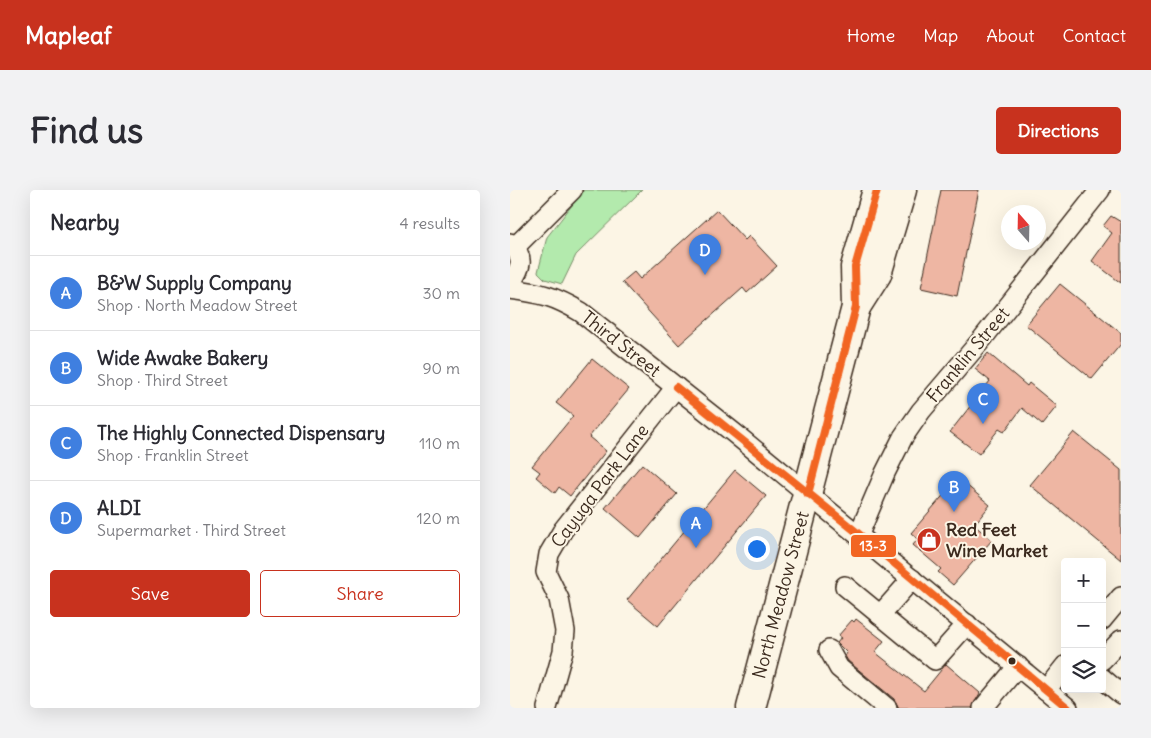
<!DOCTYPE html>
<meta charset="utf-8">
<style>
:root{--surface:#fff;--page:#f2f2f3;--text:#2b2b33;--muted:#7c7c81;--line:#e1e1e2;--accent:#c8321e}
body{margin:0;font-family:Delius,sans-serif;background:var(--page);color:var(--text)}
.controls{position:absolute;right:15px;bottom:15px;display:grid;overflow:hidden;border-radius:5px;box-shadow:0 5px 20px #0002}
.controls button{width:45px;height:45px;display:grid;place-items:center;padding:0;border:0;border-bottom:1px solid var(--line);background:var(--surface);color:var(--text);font:25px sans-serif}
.compass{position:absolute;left:491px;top:15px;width:45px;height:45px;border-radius:50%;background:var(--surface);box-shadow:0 5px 20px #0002;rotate:340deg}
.you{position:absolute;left:246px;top:358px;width:18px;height:18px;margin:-12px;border:4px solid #fff;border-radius:50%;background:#1a73e8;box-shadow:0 0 0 8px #1a73e833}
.badge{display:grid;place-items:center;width:32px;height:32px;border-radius:50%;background:var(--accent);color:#fff;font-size:16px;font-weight:700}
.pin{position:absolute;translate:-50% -41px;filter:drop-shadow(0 1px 2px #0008)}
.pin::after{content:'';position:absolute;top:26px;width:18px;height:15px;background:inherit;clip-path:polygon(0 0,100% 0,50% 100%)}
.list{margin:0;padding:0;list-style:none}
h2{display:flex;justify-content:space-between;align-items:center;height:65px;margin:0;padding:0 20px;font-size:21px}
h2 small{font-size:16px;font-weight:400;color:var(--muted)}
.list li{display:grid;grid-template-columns:32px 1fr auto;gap:15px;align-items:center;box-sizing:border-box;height:75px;padding:0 20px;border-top:1px solid var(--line)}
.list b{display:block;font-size:19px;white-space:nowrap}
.list p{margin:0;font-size:16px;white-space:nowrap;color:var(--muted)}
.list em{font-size:16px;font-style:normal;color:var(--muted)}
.actions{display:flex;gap:10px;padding:15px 20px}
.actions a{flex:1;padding:11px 0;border:1px solid var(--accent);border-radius:5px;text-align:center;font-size:18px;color:var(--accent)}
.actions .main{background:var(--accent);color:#fff}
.icon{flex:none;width:28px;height:28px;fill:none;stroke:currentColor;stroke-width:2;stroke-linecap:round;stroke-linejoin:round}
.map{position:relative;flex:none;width:611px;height:518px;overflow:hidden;border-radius:5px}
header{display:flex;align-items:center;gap:30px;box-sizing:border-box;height:70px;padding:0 25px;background:var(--accent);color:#fff}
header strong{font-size:24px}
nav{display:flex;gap:28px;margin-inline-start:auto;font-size:18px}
.intro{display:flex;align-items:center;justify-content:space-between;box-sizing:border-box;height:120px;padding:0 30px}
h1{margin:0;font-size:35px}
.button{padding:12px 22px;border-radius:5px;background:var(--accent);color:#fff;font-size:18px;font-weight:700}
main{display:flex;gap:30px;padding:0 30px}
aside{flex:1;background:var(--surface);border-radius:5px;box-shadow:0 5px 20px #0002}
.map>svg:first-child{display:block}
.green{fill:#b3eaad;stroke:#778a66}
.building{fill:#eeb6a3;stroke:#3b2a1e}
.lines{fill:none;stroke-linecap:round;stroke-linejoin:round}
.minor-casing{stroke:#3b2a1e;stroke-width:22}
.highway-casing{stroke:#3b2a1e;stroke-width:31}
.minor{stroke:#fcf5e5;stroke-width:19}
.highway{stroke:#fcf5e5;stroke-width:28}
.bus-1-casing{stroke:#fcf5e5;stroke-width:11}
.bus-1{stroke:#f26522;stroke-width:8}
.bus-dot{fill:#3b2a1e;stroke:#fcf5e5;stroke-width:2}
.labels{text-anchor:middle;stroke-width:4;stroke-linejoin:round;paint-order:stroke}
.street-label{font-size:18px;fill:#3b2a1e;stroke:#fcf5e5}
.poi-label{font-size:18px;font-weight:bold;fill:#3b2a1e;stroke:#fcf5e5;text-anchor:start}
.line-badge{stroke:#fcf5e5;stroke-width:2}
.badge-label{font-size:14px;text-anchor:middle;font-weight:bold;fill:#fff}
</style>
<header>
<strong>Mapleaf</strong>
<nav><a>Home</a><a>Map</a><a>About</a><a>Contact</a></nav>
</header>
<div class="intro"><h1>Find us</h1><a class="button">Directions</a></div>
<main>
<aside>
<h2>Nearby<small>4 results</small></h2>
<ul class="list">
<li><span class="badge" style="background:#3f7fe0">A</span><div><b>B&amp;W Supply Company</b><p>Shop · North Meadow Street</p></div><em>30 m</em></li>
<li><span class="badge" style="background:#3f7fe0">B</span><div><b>Wide Awake Bakery</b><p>Shop · Third Street</p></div><em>90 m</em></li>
<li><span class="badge" style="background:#3f7fe0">C</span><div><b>The Highly Connected Dispensary</b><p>Shop · Franklin Street</p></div><em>110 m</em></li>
<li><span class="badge" style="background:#3f7fe0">D</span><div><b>ALDI</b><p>Supermarket · Third Street</p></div><em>120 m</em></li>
</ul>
<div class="actions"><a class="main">Save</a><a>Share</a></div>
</aside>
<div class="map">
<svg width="611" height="518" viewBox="0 0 611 518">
<rect width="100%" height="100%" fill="#fcf5e5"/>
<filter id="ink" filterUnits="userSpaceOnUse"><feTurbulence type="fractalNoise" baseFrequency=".02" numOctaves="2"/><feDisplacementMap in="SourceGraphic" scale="10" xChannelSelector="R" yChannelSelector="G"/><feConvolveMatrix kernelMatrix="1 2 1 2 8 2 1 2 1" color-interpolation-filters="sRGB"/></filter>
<g filter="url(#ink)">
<path class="green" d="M 74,0 L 132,0 L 66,65 L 52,94 L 35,89 L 28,82 L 37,47 Z"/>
<g class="building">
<path d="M 431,0 L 469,0 L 447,106 L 411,98 Z"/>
<path d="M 207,20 L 235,50 L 239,46 L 267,76 L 237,103 L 233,98 L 169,155 L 112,92 L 124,82 L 130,89 Z"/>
<path d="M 601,26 L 611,32 L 611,93 L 582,71 L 602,43 L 593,36 Z"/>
<path d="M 550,94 L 611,143 L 611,154 L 582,189 L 516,135 Z"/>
<path d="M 478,163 L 517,196 L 519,193 L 547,216 L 532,235 L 512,218 L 494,242 L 489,239 L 469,264 L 440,242 L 480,191 L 465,179 Z"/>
<path d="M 82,169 L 119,199 L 79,247 L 96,261 L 60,306 L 49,297 L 45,303 L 26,287 L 30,282 L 22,276 L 63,226 L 46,213 Z"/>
<path d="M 564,242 L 611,280 L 611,370 L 520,295 Z"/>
<path d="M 132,274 L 167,304 L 130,348 L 95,318 Z"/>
<path d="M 225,280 L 256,306 L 148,436 L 117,410 Z"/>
<path d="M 455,294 L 480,315 L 464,335 L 482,350 L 443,395 L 428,382 L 431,379 L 403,355 L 408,349 L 401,343 L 437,301 L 444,307 Z"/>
<path d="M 346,429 L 374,451 L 365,462 L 414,501 L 436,474 L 470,503 L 462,518 L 389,518 L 384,509 L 338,471 L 335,466 L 337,463 L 327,453 L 331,448 L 328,446 L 342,430 L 344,432 Z"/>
</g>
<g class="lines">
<defs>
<g id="minor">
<path d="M 0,53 C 16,68 11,78 0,94"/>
<path d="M 5,57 L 62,0"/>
<path d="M 0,99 C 31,103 44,106 71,122 L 224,243 L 558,518"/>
<path d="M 349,344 L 375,283 L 393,247 L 411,221 L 473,148 L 590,0"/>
<path d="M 335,396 L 425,470 L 457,434"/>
<path d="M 370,425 L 402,389"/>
<path d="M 592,430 L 611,407"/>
<path d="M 319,460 L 329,478 L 377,518"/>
<path d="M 592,470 L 611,450"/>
<path d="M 592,488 L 611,504"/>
<path d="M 536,500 L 555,476"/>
<path d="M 37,518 L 53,461 L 55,441 L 49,409 L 36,382 L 39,364 L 53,340 L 166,197"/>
<path d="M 473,518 L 508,476"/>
</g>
<g id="highway">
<path d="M 346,117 L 367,84 L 392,0"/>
<path d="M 241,518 L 346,117 L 345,77 L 367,0"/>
</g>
</defs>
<use href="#minor" class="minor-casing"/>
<use href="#highway" class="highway-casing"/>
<use href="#minor" class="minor"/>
<use href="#highway" class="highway"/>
<defs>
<g id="bus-1">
<path d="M 166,197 L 349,344 L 558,518"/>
<path d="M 298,304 L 346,117 L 345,77 L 367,0"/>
</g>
</defs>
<use href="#bus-1" class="bus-1-casing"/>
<use href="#bus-1" class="bus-1"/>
</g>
</g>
<defs>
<symbol id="shop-disc" viewBox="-11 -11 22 22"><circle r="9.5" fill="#c8321e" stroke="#fcf5e5"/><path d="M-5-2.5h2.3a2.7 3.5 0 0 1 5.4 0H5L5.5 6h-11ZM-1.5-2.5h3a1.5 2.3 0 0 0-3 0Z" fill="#fff"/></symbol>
</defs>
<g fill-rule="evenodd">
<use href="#shop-disc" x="405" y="336" width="28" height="28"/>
</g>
<circle class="bus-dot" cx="502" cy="471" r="4.5"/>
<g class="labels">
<g class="street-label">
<text transform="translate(111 154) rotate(38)" y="6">Third Street</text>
<text transform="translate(458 165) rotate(-50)" y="6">Franklin Street</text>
<text transform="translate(90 296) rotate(-53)" y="6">Cayuga Park Lane</text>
<text transform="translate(271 405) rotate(-75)" y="6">North Meadow Street</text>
</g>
<g class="poi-label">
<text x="436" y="346">Red Feet<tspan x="436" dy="21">Wine Market</tspan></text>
</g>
</g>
<rect class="line-badge" x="340" y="344" width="47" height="24" rx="5" fill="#f26522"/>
<g class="badge-label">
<text x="363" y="361">13-3</text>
</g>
</svg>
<div class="controls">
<button>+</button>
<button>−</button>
<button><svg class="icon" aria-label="layers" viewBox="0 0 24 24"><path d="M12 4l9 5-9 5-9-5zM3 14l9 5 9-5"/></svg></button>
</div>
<svg class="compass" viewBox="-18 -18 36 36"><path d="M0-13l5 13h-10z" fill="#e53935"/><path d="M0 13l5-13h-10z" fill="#7c7c81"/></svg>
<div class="you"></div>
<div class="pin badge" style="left:186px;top:358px;background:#3f7fe0">A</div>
<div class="pin badge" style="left:444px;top:322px;background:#3f7fe0">B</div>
<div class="pin badge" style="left:473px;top:234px;background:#3f7fe0">C</div>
<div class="pin badge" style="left:195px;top:85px;background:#3f7fe0">D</div>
</div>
</main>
